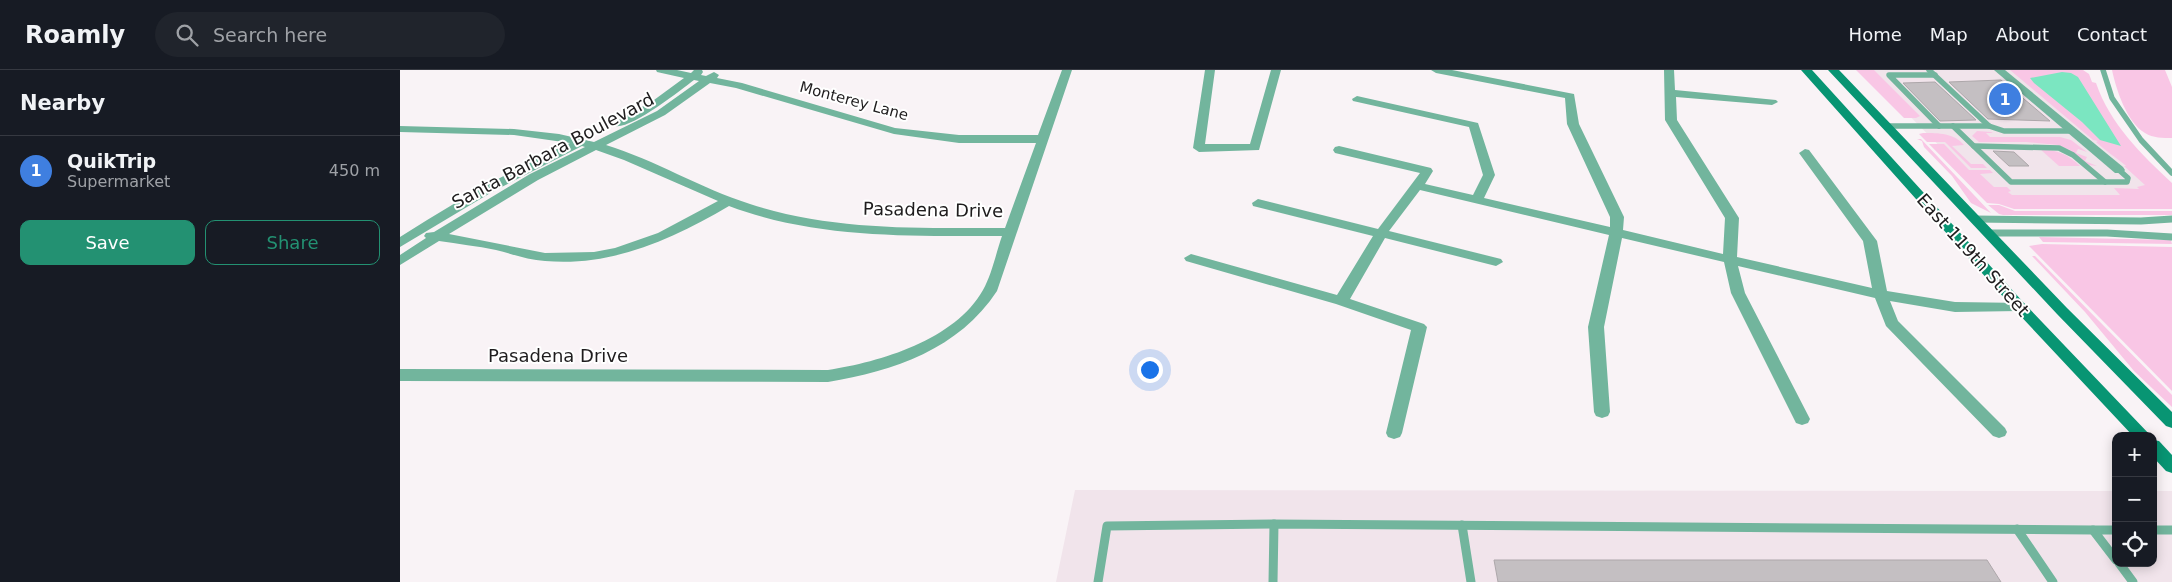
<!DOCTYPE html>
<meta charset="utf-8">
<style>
:root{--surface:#171b24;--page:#20242c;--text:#f1f3f6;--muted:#9ea1a6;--line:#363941;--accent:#239172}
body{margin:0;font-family:"DejaVu Sans",sans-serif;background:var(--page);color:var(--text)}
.controls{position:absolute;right:15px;bottom:15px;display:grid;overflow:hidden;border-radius:10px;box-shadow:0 2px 12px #0003}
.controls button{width:45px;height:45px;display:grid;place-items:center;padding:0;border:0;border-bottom:1px solid var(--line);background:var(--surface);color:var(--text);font:25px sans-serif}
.you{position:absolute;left:749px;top:299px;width:18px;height:18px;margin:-12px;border:4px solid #fff;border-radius:50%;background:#1a73e8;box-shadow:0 0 0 8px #1a73e833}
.badge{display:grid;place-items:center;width:32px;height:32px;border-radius:50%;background:var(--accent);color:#fff;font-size:16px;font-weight:700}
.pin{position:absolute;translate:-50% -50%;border:2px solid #fff;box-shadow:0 1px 5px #0006}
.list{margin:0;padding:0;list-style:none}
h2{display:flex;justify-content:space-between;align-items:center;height:65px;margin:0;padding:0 20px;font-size:21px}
h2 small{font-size:16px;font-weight:400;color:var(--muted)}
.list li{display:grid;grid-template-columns:32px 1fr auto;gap:15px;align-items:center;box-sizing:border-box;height:70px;padding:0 20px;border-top:1px solid var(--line)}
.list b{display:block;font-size:19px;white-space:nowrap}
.list p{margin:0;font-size:16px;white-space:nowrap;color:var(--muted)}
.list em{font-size:16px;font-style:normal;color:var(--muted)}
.actions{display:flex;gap:10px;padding:15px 20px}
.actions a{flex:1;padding:11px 0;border:1px solid var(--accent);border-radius:10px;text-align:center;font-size:18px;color:var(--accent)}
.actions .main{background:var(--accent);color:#fff}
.icon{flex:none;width:28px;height:28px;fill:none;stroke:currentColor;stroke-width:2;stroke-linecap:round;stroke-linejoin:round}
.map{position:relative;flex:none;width:1772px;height:512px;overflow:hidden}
header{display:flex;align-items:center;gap:30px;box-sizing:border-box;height:70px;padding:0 25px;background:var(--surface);border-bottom:1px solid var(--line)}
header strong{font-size:24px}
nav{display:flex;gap:28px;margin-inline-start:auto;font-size:18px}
.search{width:350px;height:45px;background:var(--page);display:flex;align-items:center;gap:12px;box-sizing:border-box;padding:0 18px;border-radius:28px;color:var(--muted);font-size:19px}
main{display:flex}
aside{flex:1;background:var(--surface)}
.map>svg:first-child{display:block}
.built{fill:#f1e4eb}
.green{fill:#f9c6e5}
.water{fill:#7be6c1}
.building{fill:#c4bfc2;stroke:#ada7aa}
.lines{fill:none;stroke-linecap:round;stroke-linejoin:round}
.lane-far2{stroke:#72b59d;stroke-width:5.5}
.lane-far1{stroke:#72b59d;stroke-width:7}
.lane{stroke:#72b59d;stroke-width:9}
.street{fill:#72b59d;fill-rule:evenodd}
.secondary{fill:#089573;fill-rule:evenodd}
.labels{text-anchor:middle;stroke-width:4;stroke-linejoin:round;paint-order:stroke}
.far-street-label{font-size:15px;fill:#1f1d1e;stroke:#fff}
.street-label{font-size:18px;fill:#1f1d1e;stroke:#fff}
</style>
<header>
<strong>Roamly</strong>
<div class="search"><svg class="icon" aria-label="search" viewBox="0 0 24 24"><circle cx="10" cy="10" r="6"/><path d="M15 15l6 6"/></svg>Search here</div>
<nav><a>Home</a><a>Map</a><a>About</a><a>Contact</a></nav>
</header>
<main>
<aside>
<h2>Nearby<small></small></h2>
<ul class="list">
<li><span class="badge" style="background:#3f7fe0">1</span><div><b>QuikTrip</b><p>Supermarket</p></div><em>450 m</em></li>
</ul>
<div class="actions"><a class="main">Save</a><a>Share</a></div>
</aside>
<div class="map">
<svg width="1772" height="512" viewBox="0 0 1772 512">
<rect width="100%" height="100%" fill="#f9f3f6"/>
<g class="built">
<path d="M 1464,0 L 1674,0 L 1750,110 L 1758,127 L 1589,126 Z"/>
<path d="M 675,420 L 1716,421 L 1716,493 L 1753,493 L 1753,421 L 1772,421 L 1772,512 L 656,512 Z"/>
</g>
<g class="green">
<path d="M 1456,0 L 1474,0 L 1520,46 L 1516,48 L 1504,48 Z"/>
<path d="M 1610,0 L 1683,0 L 1689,4 L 1692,12 L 1696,13 C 1710,54 1741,84 1772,113 L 1772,139 L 1614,139 L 1599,134 L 1587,133 L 1529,74 L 1544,74 L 1569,100 L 1590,100 L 1593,103 L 1580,104 L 1594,117 L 1607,117 L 1611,121 L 1608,122 L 1612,125 L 1720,125 L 1714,118 L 1739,119 L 1737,117 L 1745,115 L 1724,96 L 1726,96 L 1725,95 C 1715,87 1706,81 1696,72 L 1698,71 L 1693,70 Z"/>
<path d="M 1712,0 L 1765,0 L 1772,17 L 1772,68 C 1763,68 1753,68 1745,63 C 1727,53 1716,19 1712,0 Z"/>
<path d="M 1577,61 L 1591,62 L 1593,63 L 1586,63 L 1590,67 L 1660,67 L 1671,70 L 1687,82 L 1678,79 L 1676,83 L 1687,87 L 1685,91 L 1697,96 L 1689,95 L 1670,80 L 1658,75 L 1626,72 L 1579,72 L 1572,66 Z"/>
<path d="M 1523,63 C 1539,63 1554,63 1564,75 L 1552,76 L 1571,94 L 1583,94 L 1587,98 L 1571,98 L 1545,72 L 1527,72 L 1519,64 Z"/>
<path d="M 1517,69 L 1521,69 L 1591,143 L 1571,133 L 1552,106 L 1524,77 L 1522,71 Z"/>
<path d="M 1640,79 C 1658,80 1667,84 1680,96 L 1659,96 Z"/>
<path d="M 1588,135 L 1599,135 L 1615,141 L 1772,141 L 1772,145 L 1603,145 L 1599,144 Z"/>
<path d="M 1639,167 L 1771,170 L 1772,174 L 1643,172 Z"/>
<path d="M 1642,174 L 1772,177 L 1772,321 L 1629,176 Z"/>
<path d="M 1632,186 L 1635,186 L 1772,325 L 1772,337 L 1734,301 L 1685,242 Z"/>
</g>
<path class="water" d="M 1662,2 L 1671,3 L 1678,7 L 1721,76 L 1700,70 L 1682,52 L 1634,13 L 1630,8 Z"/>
<g class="building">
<path d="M 1601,10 L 1630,34 L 1650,51 L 1588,49 L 1549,12 Z"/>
<path d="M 1535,12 L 1576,50 L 1540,51 L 1503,13 Z"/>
<path d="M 1593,81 L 1614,82 L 1629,96 L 1609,96 Z"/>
<path d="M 1094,490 L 1587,490 L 1601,512 L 1098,512 Z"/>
</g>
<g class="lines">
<g class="lane-far2">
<path d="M 1529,0 L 1589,56 L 1604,61 L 1673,61"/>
<path d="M 1703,0 L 1712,28 L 1741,70 L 1772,103"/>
<path d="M 1535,5 L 1489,5 L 1539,56"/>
<path d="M 1487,56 L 1589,56"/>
<path d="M 1553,56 L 1611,112 L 1727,112 L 1728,108 L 1719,100"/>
<path d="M 1574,76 L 1659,78 L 1673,85 L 1705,112"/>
</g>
<g class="lane-far1">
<path d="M 1575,149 L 1741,151 L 1772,149"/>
<path d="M 1588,163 L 1707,163 L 1772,167"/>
</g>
<g class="lane">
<path d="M 1062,455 L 1071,512"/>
<path d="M 1617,459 L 1653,512"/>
<path d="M 1716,460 L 1693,460 L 1716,490"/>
<path d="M 1753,460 L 1772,460"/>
<path d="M 1719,493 L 1733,512"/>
<path d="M 698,512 L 707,456 L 874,454"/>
<path d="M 873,512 L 874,454 L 1693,460"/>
</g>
<g class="street">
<path d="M 256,0 L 277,0 L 291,3 L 294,0 L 302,0 L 303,2 L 301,5 L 306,6 L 314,2 L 319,5 L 317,8 L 342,13 L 495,58 L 559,65 L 638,65 L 662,0 L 672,0 L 597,221 C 559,279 494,301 428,312 L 0,311 L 0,299 L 428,300 C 480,292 555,270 583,220 C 592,204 596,183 602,166 C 511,166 416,169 329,136 C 273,169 212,197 145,191 C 128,190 112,184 96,180 C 77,176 58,174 39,171 L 0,195 L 0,185 L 26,168 L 24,166 L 26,163 L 34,162 L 130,104 L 185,77 L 182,76 L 92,122 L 0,177 L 0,167 C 55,132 111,100 170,73 L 114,65 L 0,62 L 0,56 L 114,59 L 159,64 L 194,72 L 257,41 L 299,11 L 294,10 C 281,20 230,60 215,56 L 213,54 L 215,52 L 254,30 L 284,8 L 257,2 ZM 310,13 L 336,18 L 494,64 L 559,73 L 636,73 L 605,158 C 520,158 432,161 350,134 C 300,118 255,90 206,75 L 265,45 ZM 196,80 L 224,90 L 318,131 L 258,163 L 215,178 L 194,182 L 145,183 L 49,164 L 138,110 Z"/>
<path d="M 805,0 L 815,0 L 805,74 L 850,74 L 871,0 L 881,0 L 859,80 L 799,82 L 793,78 Z"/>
<path d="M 1031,0 L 1052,0 L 1174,24 L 1179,54 L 1224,147 L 1223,160 L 1323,184 L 1325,148 L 1265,50 L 1264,0 L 1274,0 L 1275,20 L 1376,30 L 1378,32 L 1372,35 L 1276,27 L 1277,50 L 1339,148 L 1337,187 L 1472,218 L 1463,171 L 1399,83 L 1405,79 L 1409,80 L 1477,171 L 1487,221 L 1555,232 L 1624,233 L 1626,236 L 1624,239 L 1619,241 L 1555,242 L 1490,231 L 1498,251 L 1605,358 L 1607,362 L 1605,366 L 1599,368 L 1593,366 L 1486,256 L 1475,228 L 1338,196 L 1345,223 L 1410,349 L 1408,353 L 1402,355 L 1396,353 L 1331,223 L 1324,192 L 1222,168 L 1204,257 L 1210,342 L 1208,346 L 1202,348 L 1196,346 L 1194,342 L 1188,257 L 1209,165 L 1020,120 L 989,161 L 1101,189 L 1103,192 L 1096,196 L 985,168 L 950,229 L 1024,254 L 1027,257 L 1002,363 L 1000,367 L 994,369 L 988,367 L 986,363 L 1011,260 L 936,234 L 786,191 L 784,188 L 791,184 L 937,225 L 973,166 L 853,136 L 852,133 L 858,129 L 978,159 L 1020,103 L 935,83 L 933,80 L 935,77 L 939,76 L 1031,98 L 1033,101 L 1025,114 L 1073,125 L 1083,105 L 1069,57 L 953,31 L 952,29 L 957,26 L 1078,53 L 1095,105 L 1084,128 L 1210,157 L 1210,147 L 1167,54 L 1165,28 L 1036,3 Z"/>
<path d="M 1594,0 L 1605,0 L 1723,97 L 1725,100 L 1723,103 L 1715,103 Z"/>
</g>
<g class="secondary">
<path d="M 1401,0 L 1412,0 L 1624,233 L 1751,366 L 1733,366 L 1614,239 Z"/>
<path d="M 1428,0 L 1439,0 L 1667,238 L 1772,342 L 1772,358 L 1766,356 L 1657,244 Z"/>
<path d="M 1753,370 L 1759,371 L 1772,385 L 1772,403 L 1766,401 L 1753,387 Z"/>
</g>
</g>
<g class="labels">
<g class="far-street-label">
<text transform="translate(454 31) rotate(15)" y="5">Monterey Lane</text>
</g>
<g class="street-label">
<text transform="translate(153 81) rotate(-28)" y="6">Santa Barbara Boulevard</text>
<text transform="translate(533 140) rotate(1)" y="6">Pasadena Drive</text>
<text transform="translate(1573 185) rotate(48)" y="6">East 119th Street</text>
<text x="158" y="292">Pasadena Drive</text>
</g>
</g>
</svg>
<div class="controls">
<button>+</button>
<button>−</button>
<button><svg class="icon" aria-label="locate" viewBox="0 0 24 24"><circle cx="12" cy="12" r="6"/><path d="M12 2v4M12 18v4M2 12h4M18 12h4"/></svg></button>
</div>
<div class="you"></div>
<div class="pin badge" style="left:1605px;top:29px;background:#3f7fe0">1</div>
</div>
</main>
